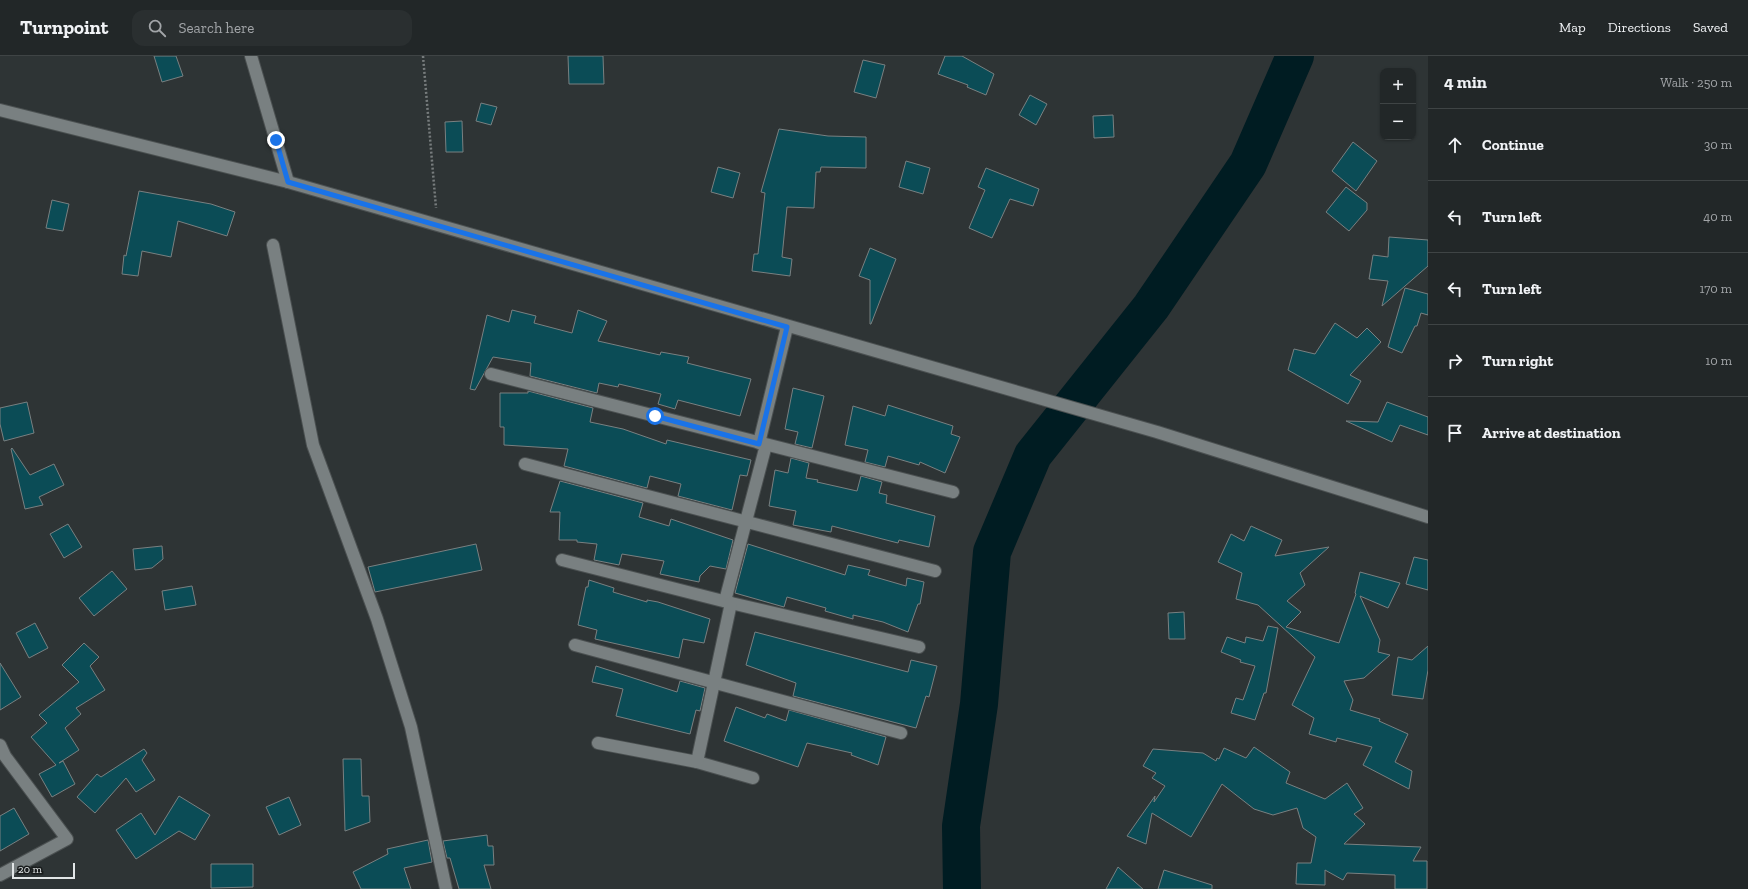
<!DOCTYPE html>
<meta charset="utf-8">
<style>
:root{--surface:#222728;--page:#2a2f30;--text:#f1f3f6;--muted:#a2a5a8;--line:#3f4445}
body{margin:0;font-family:"Zilla Slab",serif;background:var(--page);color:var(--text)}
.controls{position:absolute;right:12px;top:12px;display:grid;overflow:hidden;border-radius:8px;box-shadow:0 1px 3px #0004}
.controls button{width:36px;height:36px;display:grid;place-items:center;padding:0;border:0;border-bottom:1px solid var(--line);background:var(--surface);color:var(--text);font:20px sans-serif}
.scale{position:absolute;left:12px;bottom:10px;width:63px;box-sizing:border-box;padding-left:4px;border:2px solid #e2e6e7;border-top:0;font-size:11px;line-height:14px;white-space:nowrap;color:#e2e6e7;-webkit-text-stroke:3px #181b1b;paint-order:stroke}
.stop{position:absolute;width:12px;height:12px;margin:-9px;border:3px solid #1a73e8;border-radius:50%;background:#fff}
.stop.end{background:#1a73e8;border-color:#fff;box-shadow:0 1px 4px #0008}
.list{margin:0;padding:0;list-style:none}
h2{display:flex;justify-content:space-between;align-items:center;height:52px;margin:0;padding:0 16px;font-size:17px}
h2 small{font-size:13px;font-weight:400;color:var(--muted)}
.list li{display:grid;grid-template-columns:26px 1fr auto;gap:12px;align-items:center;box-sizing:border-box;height:72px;padding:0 16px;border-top:1px solid var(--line)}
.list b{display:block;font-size:15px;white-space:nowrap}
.list em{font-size:13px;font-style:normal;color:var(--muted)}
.icon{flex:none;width:22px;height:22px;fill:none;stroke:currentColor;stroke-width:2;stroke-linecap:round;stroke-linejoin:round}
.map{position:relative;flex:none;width:1428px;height:833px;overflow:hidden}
header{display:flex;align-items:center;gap:24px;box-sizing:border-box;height:56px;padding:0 20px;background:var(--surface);border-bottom:1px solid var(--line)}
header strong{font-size:19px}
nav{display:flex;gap:22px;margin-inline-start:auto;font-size:14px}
.search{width:280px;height:36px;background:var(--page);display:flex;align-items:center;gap:10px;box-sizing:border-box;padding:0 14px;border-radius:12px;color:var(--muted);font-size:15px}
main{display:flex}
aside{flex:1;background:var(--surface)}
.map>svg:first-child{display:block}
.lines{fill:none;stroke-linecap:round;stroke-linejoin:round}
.river{stroke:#001c22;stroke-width:38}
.building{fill:#0b4c56;stroke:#798081}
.minor-casing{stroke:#4b5051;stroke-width:14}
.tertiary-casing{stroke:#4b5051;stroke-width:14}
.path{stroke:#777c7d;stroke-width:2.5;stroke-dasharray:2 2;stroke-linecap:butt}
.minor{stroke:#798081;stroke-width:12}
.tertiary{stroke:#798081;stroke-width:12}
.route{stroke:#1a73e8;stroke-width:5}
</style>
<header>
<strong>Turnpoint</strong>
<div class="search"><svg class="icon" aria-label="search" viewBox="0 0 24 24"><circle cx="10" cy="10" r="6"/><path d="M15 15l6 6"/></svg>Search here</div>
<nav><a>Map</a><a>Directions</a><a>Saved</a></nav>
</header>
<main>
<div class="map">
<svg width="1428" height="833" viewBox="0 0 1428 833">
<rect width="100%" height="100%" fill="#2e3435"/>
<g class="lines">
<path class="river" d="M 962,833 L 961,770 L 979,648 L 992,496 L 1033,399 L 1151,251 L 1248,108 L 1295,0"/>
</g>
<g class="building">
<path d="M 154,0 L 176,0 L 183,20 L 162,26 Z"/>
<path d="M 568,0 L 603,0 L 604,28 L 569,28 Z"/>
<path d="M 945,0 L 962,0 L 994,18 L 986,39 L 967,31 L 968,29 L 938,18 Z"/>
<path d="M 863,4 L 885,9 L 876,42 L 854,36 Z"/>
<path d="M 1030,39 L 1047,48 L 1036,69 L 1019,59 Z"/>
<path d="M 481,47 L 497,51 L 491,69 L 476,65 Z"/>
<path d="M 1113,59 L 1114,81 L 1094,82 L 1093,60 Z"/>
<path d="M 462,65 L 463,96 L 446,96 L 445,66 Z"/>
<path d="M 779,73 L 828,80 L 866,81 L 866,112 L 821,111 L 820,116 L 816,116 L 814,152 L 787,151 L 782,201 L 792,203 L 790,220 L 752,215 L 754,198 L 758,198 L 765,137 L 761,136 Z"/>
<path d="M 1353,86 L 1377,105 L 1356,135 L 1332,115 Z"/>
<path d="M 906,105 L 930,112 L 923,138 L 899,131 Z"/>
<path d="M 718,111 L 740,117 L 733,142 L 711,136 Z"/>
<path d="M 986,112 L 1039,133 L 1033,150 L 1010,143 L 992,182 L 969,172 L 985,134 L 978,131 Z"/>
<path d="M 1346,131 L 1367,147 L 1367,154 L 1349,175 L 1326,156 Z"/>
<path d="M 139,135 L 211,148 L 235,156 L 227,180 L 178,165 L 171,201 L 142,195 L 138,220 L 122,218 L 124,199 L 126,200 Z"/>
<path d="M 52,144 L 69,148 L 63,175 L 46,172 Z"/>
<path d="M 1389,181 L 1428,184 L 1428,210 L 1382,250 L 1388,225 L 1369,223 L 1373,199 L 1388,201 Z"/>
<path d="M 870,192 L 896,203 L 871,268 L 870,268 L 870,224 L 859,220 Z"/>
<path d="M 1405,232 L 1428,238 L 1428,259 L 1421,257 L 1417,270 L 1415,270 L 1402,297 L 1388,291 Z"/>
<path d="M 512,254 L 536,260 L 534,267 L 572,277 L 578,254 L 607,265 L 598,285 L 660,299 L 661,296 L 689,301 L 687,307 L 751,323 L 740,360 L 678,344 L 675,353 L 658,348 L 661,338 L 619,328 L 618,331 L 599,327 L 597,337 L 530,320 L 531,307 L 493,301 L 475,334 L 470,333 L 487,259 L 509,266 Z"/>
<path d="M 1335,267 L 1357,282 L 1367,272 L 1381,286 L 1350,319 L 1361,325 L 1348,348 L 1288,314 L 1294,293 L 1315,298 Z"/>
<path d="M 793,332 L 824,340 L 812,392 L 795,388 L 798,376 L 785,373 Z"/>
<path d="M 528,335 L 593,352 L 590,366 L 623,373 L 666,388 L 667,384 L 751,404 L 747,420 L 740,419 L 732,454 L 678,440 L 681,428 L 650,420 L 647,432 L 564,410 L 568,393 L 504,389 L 504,371 L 500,371 L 500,337 L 528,337 Z"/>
<path d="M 27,346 L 34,377 L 4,385 L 0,368 L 0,352 Z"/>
<path d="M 1387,346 L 1428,361 L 1428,379 L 1400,369 L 1392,386 L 1346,365 L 1378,366 Z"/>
<path d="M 888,349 L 953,370 L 951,378 L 960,381 L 945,417 L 920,406 L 919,409 L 888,400 L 885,411 L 865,406 L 868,394 L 845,389 L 853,350 L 885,360 Z"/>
<path d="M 12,392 L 30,419 L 54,408 L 64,429 L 39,441 L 43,449 L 25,453 L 11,393 Z"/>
<path d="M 791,402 L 809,407 L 806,422 L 818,424 L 817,426 L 857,435 L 861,420 L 882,426 L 879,437 L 887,439 L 886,447 L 935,460 L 929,491 L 899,484 L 898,487 L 832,470 L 831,476 L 793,469 L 796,455 L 769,450 L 775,414 L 788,417 Z"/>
<path d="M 560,425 L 643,447 L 639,461 L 669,470 L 671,463 L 733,484 L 726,513 L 710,510 L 700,520 L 699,526 L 660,518 L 664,505 L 622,498 L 619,509 L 594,504 L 597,488 L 577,486 L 577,484 L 559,484 L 560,456 L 550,456 Z"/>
<path d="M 68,468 L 82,491 L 64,502 L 50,478 Z"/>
<path d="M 1251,470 L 1282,484 L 1275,500 L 1329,491 L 1300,517 L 1305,529 L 1287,545 L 1301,556 L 1286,571 L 1339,587 L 1356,538 L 1355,537 L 1360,516 L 1400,527 L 1388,552 L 1360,540 L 1380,584 L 1378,596 L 1390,599 L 1364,622 L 1344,625 L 1353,644 L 1350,654 L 1380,663 L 1379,665 L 1408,678 L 1395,706 L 1412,715 L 1409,733 L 1363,709 L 1372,691 L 1337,682 L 1336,686 L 1309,678 L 1314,662 L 1292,649 L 1315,601 L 1258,549 L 1236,543 L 1242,517 L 1218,506 L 1231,478 L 1244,485 Z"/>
<path d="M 476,488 L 482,514 L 375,536 L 368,511 Z"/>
<path d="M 748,488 L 845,519 L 848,509 L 870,514 L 868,519 L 906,530 L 907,522 L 924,526 L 920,548 L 918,548 L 908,576 L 883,566 L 853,559 L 853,563 L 825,555 L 826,552 L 787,541 L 784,551 L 735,537 Z"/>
<path d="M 162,490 L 163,503 L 152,512 L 135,514 L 133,493 Z"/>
<path d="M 1414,501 L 1428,504 L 1428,534 L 1406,528 Z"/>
<path d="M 112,515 L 127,533 L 94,560 L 79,542 Z"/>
<path d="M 589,524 L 614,532 L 613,536 L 647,546 L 647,544 L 658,546 L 710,563 L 704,587 L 683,583 L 679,602 L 595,583 L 597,574 L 578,569 L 586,531 L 588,531 Z"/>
<path d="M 192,530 L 196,549 L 165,554 L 162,535 Z"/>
<path d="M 1184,556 L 1185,583 L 1169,583 L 1168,557 Z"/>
<path d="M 35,567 L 48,592 L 29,602 L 16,577 Z"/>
<path d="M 1268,570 L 1278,572 L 1266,637 L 1264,637 L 1255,664 L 1231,657 L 1236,642 L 1243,644 L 1255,610 L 1240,606 L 1241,604 L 1221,596 L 1227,581 L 1245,587 L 1246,581 L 1263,585 Z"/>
<path d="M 755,576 L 908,616 L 911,604 L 937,610 L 929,641 L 926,640 L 916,672 L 793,640 L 796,627 L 746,609 Z"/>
<path d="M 84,587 L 99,601 L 90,610 L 105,634 L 76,652 L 81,658 L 65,672 L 79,694 L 59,707 L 63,705 L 75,728 L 52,741 L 39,718 L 56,709 L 31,681 L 47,667 L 39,659 L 79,626 L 62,609 Z"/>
<path d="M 1428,590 L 1428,614 L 1423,643 L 1392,639 L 1398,601 L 1412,604 Z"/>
<path d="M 0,607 L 21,641 L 0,654 Z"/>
<path d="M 596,610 L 677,636 L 680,625 L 705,632 L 700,655 L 696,654 L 690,678 L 616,660 L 623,633 L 592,626 Z"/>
<path d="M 736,651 L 765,662 L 767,658 L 786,665 L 789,654 L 886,681 L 878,709 L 851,699 L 852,697 L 807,687 L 798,711 L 724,685 Z"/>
<path d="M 1254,691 L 1290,716 L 1286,727 L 1325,743 L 1347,727 L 1363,752 L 1354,758 L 1365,768 L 1344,788 L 1421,791 L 1413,805 L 1427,805 L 1427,833 L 1395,833 L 1395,819 L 1347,817 L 1343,824 L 1325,814 L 1325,829 L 1296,828 L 1297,807 L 1311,807 L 1316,781 L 1303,772 L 1297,752 L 1273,759 L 1254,753 L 1222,728 L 1191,781 L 1152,757 L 1146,788 L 1127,780 L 1155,740 L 1154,746 L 1165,730 L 1152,722 L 1156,717 L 1143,710 L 1153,693 L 1203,697 L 1216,705 L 1217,702 L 1219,703 L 1224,692 L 1246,702 Z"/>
<path d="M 144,693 L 147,697 L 142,704 L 155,724 L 136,736 L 126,722 L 95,757 L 77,741 L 97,718 L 101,721 Z"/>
<path d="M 343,703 L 361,703 L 362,740 L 369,740 L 370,766 L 345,775 Z"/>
<path d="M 179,740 L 210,759 L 195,784 L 179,775 L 136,803 L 116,774 L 141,757 L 155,779 Z"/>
<path d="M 289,741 L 301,769 L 279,779 L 266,751 Z"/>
<path d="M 14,752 L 29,778 L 0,795 L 0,760 Z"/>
<path d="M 487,779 L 488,790 L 493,790 L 494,809 L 484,809 L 491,833 L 459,833 L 450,802 L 447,802 L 443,785 Z"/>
<path d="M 428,784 L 432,806 L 404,812 L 411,833 L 361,833 L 353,816 L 388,798 L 387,793 Z"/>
<path d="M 211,808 L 253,808 L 253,831 L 211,832 Z"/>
<path d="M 1118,811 L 1143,833 L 1106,833 Z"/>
<path d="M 1164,814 L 1212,829 L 1212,833 L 1158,833 Z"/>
</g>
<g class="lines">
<defs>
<g id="minor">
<path d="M 251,0 L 288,126"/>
<path d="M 273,189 L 313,389 L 377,563 L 411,671 L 446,833"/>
<path d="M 491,318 L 953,436"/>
<path d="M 759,387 L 787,271"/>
<path d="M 525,408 L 935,515"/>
<path d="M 562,504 L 731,547 L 919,591"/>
<path d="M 725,545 L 766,389"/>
<path d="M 575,589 L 901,677"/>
<path d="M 598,687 L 697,706 L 753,722"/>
<path d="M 0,689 L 5,700 L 67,783 L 0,819"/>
<path d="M 697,706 L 731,547"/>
</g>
<path id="tertiary" d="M 0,54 L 288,126 L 1157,376 L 1428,461"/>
</defs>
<use href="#minor" class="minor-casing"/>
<use href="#tertiary" class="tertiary-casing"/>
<path class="path" d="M 423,0 L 436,152"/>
<use href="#minor" class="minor"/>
<use href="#tertiary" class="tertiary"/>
</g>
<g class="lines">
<path class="route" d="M 276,84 L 288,126 L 787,271 L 759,388 L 655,360"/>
</g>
</svg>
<div class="controls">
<button>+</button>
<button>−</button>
</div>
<div class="scale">20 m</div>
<div class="stop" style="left:655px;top:360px"></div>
<div class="stop end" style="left:276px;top:84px"></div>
</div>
<aside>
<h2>4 min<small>Walk · 250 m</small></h2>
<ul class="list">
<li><svg class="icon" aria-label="ahead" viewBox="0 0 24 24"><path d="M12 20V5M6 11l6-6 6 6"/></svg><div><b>Continue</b></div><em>30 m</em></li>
<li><svg class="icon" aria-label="left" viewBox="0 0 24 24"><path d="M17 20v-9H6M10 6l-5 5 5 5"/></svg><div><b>Turn left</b></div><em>40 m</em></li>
<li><svg class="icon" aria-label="left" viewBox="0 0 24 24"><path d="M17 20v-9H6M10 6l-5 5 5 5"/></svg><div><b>Turn left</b></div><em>170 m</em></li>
<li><svg class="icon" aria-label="right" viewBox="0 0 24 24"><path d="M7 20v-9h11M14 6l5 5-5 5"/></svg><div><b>Turn right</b></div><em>10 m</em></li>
<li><svg class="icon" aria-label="arrive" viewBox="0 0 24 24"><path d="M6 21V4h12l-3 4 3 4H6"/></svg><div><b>Arrive at destination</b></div></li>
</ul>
</aside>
</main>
